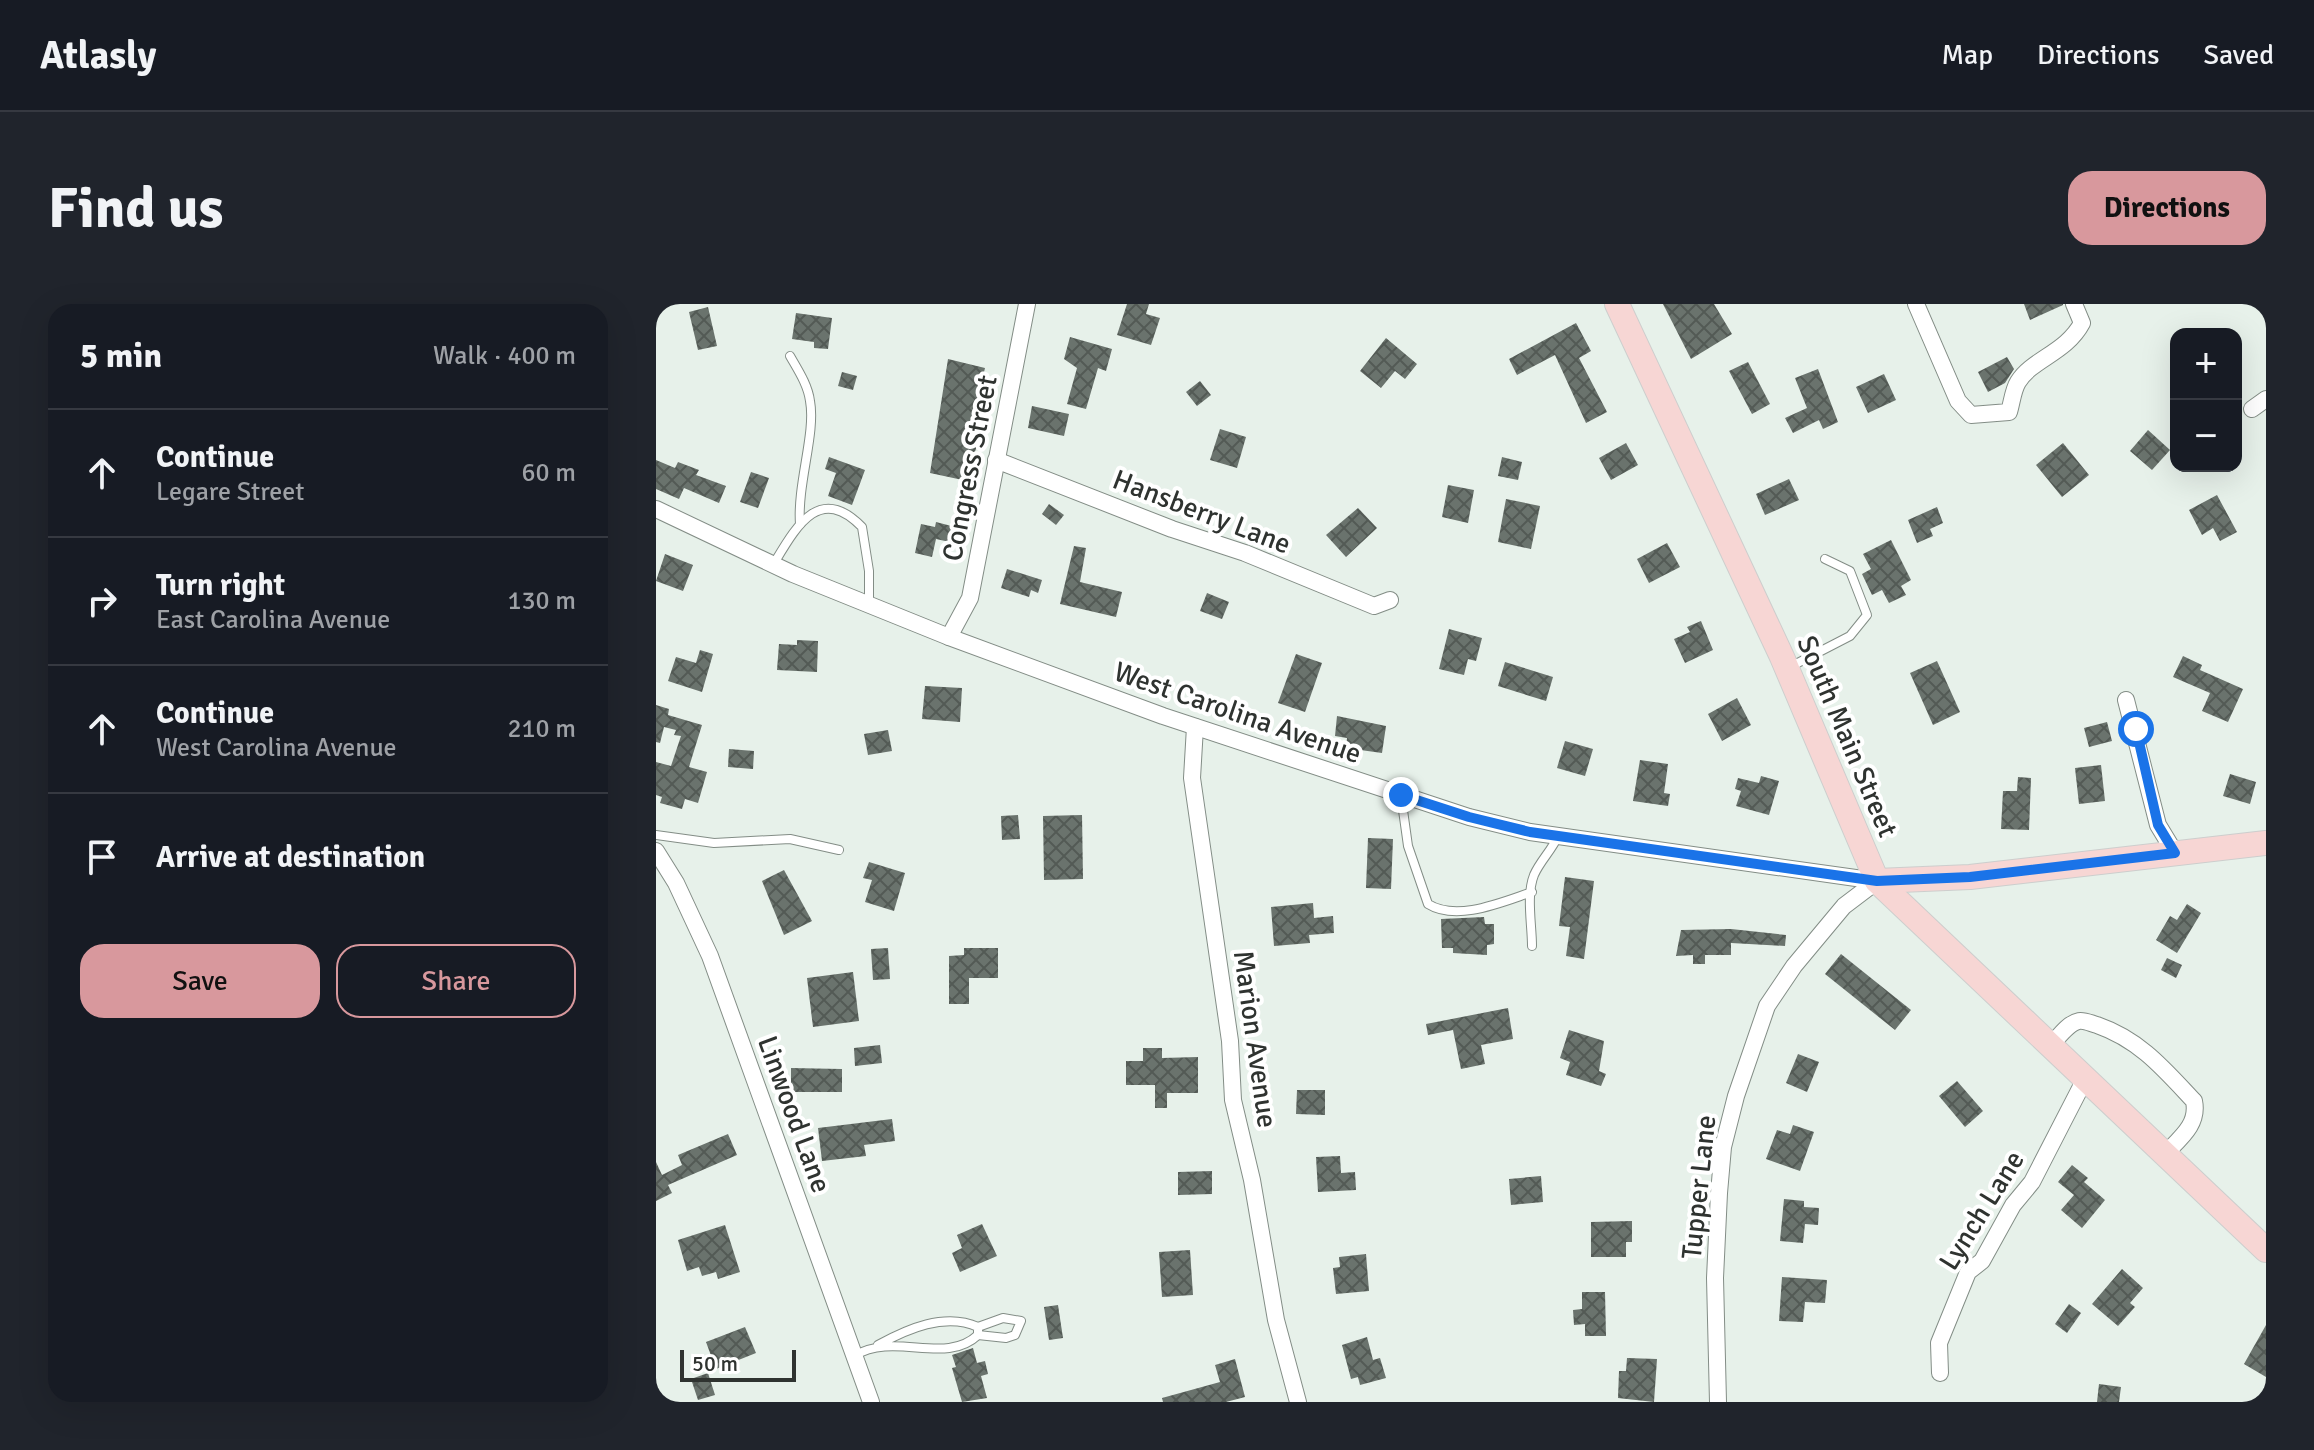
<!DOCTYPE html>
<meta charset="utf-8">
<style>
:root{--surface:#171b24;--page:#20242c;--text:#f1f3f6;--muted:#9ea1a6;--line:#363941;--accent:#d8989d}
body{margin:0;font-family:Signika,sans-serif;background:var(--page);color:var(--text)}
.controls{position:absolute;right:24px;top:24px;display:grid;overflow:hidden;border-radius:16px;box-shadow:0 8px 32px #0002}
.controls button{width:72px;height:72px;display:grid;place-items:center;padding:0;border:0;border-bottom:2px solid var(--line);background:var(--surface);color:var(--text);font:40px sans-serif}
.scale{position:absolute;left:24px;bottom:20px;width:116px;box-sizing:border-box;padding-left:8px;border:4px solid #2f3330;border-top:0;font-size:22px;line-height:28px;white-space:nowrap;color:#2f3330;-webkit-text-stroke:6px #fff;paint-order:stroke}
.stop{position:absolute;width:24px;height:24px;margin:-18px;border:6px solid #1a73e8;border-radius:50%;background:#fff}
.stop.end{background:#1a73e8;border-color:#fff;box-shadow:0 2px 8px #0008}
.list{margin:0;padding:0;list-style:none}
h2{display:flex;justify-content:space-between;align-items:center;height:104px;margin:0;padding:0 32px;font-size:34px}
h2 small{font-size:26px;font-weight:400;color:var(--muted)}
.list li{display:grid;grid-template-columns:52px 1fr auto;gap:24px;align-items:center;box-sizing:border-box;height:128px;padding:0 32px;border-top:2px solid var(--line)}
.list b{display:block;font-size:30px;white-space:nowrap}
.list p{margin:0;font-size:26px;white-space:nowrap;color:var(--muted)}
.list em{font-size:26px;font-style:normal;color:var(--muted)}
.actions{display:flex;gap:16px;padding:24px 32px}
.actions a{flex:1;padding:18px 0;border:2px solid var(--accent);border-radius:24px;text-align:center;font-size:28px;color:var(--accent)}
.actions .main{background:var(--accent);color:#111}
.icon{flex:none;width:44px;height:44px;fill:none;stroke:currentColor;stroke-width:2;stroke-linecap:round;stroke-linejoin:round}
.map{position:relative;flex:none;width:1610px;height:1098px;overflow:hidden;border-radius:24px}
header{display:flex;align-items:center;gap:48px;box-sizing:border-box;height:112px;padding:0 40px;background:var(--surface);border-bottom:2px solid var(--line)}
header strong{font-size:38px}
nav{display:flex;gap:44px;margin-inline-start:auto;font-size:28px}
.intro{display:flex;align-items:center;justify-content:space-between;box-sizing:border-box;height:192px;padding:0 48px}
h1{margin:0;font-size:56px}
.button{padding:20px 36px;border-radius:24px;background:var(--accent);color:#111;font-size:28px;font-weight:700}
main{display:flex;gap:48px;padding:0 48px}
aside{flex:1;background:var(--surface);border-radius:24px;box-shadow:0 8px 32px #0002}
.map>svg:first-child{display:block}
.building{fill:url(#building-cross-hatch)}
.lines{fill:none;stroke-linecap:round;stroke-linejoin:round}
.service-casing{stroke:#838d86;stroke-width:10}
.minor-casing{stroke:#838d86;stroke-width:18}
.primary-casing{stroke:#cdcecd;stroke-width:26}
.service{stroke:#fff;stroke-width:8}
.minor{stroke:#fff;stroke-width:16}
.primary{stroke:#f7d6d4;stroke-width:24}
.route{stroke:#1a73e8;stroke-width:10}
.labels{text-anchor:middle;stroke-width:8;stroke-linejoin:round;paint-order:stroke}
.street-label{font-size:28px;fill:#2f3330;stroke:#fff}
</style>
<header>
<strong>Atlasly</strong>
<nav><a>Map</a><a>Directions</a><a>Saved</a></nav>
</header>
<div class="intro"><h1>Find us</h1><a class="button">Directions</a></div>
<main>
<aside>
<h2>5 min<small>Walk · 400 m</small></h2>
<ul class="list">
<li><svg class="icon" aria-label="ahead" viewBox="0 0 24 24"><path d="M12 20V5M6 11l6-6 6 6"/></svg><div><b>Continue</b><p>Legare Street</p></div><em>60 m</em></li>
<li><svg class="icon" aria-label="right" viewBox="0 0 24 24"><path d="M7 20v-9h11M14 6l5 5-5 5"/></svg><div><b>Turn right</b><p>East Carolina Avenue</p></div><em>130 m</em></li>
<li><svg class="icon" aria-label="ahead" viewBox="0 0 24 24"><path d="M12 20V5M6 11l6-6 6 6"/></svg><div><b>Continue</b><p>West Carolina Avenue</p></div><em>210 m</em></li>
<li><svg class="icon" aria-label="arrive" viewBox="0 0 24 24"><path d="M6 21V4h12l-3 4 3 4H6"/></svg><div><b>Arrive at destination</b></div></li>
</ul>
<div class="actions"><a class="main">Save</a><a>Share</a></div>
</aside>
<div class="map">
<svg width="1610" height="1098" viewBox="0 0 1610 1098">
<defs>
<pattern id="building-cross-hatch" width="8" height="8" patternUnits="userSpaceOnUse" patternTransform="scale(2)"><rect width="8" height="8" fill="#6a736d"/><path d="M0 0l8 8M0 8l8-8" fill="none" stroke="#535a55"/></pattern>
</defs>
<rect width="100%" height="100%" fill="#e7f1ea"/>
<g class="building">
<path d="M 471,0 L 493,0 L 490,10 L 504,14 L 495,41 L 461,31 Z"/>
<path d="M 1007,0 L 1058,0 L 1076,30 L 1035,55 Z"/>
<path d="M 1368,0 L 1407,0 L 1407,1 L 1374,16 Z"/>
<path d="M 52,3 L 61,42 L 42,46 L 33,8 Z"/>
<path d="M 140,9 L 176,14 L 172,45 L 158,44 L 158,38 L 136,35 Z"/>
<path d="M 920,19 L 935,47 L 923,54 L 951,108 L 930,119 L 899,51 L 861,71 L 853,55 Z"/>
<path d="M 414,33 L 456,45 L 450,67 L 442,64 L 430,105 L 411,100 L 421,64 L 408,55 Z"/>
<path d="M 730,34 L 761,60 L 749,75 L 739,67 L 725,84 L 704,67 Z"/>
<path d="M 1351,53 L 1358,65 L 1349,79 L 1332,88 L 1322,68 Z"/>
<path d="M 292,55 L 329,64 L 321,98 L 325,99 L 321,130 L 324,131 L 316,158 L 320,159 L 316,178 L 274,169 Z"/>
<path d="M 1092,58 L 1114,100 L 1096,110 L 1073,67 Z"/>
<path d="M 1162,65 L 1182,118 L 1167,125 L 1163,116 L 1137,129 L 1129,114 L 1151,104 L 1139,74 Z"/>
<path d="M 186,68 L 201,72 L 197,86 L 182,82 Z"/>
<path d="M 1228,70 L 1240,96 L 1212,109 L 1200,83 Z"/>
<path d="M 544,77 L 555,91 L 541,102 L 530,88 Z"/>
<path d="M 376,102 L 413,110 L 408,132 L 372,124 Z"/>
<path d="M 564,125 L 590,133 L 581,164 L 554,156 Z"/>
<path d="M 1492,126 L 1514,146 L 1496,166 L 1474,147 Z"/>
<path d="M 970,139 L 982,161 L 955,176 L 943,154 Z"/>
<path d="M 1407,139 L 1433,171 L 1406,193 L 1380,161 Z"/>
<path d="M 173,153 L 209,166 L 196,201 L 172,192 L 180,169 L 169,165 Z"/>
<path d="M 846,153 L 866,158 L 862,176 L 842,172 Z"/>
<path d="M 0,156 L 19,164 L 22,158 L 43,166 L 40,171 L 70,182 L 63,199 L 28,184 L 23,195 L 0,185 Z"/>
<path d="M 95,168 L 113,174 L 102,204 L 84,198 Z"/>
<path d="M 1133,175 L 1143,196 L 1109,211 L 1100,190 Z"/>
<path d="M 792,181 L 818,186 L 812,219 L 786,213 Z"/>
<path d="M 1561,191 L 1581,228 L 1564,237 L 1557,224 L 1546,231 L 1533,206 Z"/>
<path d="M 850,195 L 884,202 L 875,245 L 842,238 Z"/>
<path d="M 393,200 L 408,211 L 400,221 L 386,210 Z"/>
<path d="M 1281,203 L 1287,219 L 1274,225 L 1277,232 L 1261,239 L 1252,216 Z"/>
<path d="M 702,204 L 721,224 L 690,253 L 670,231 Z"/>
<path d="M 280,218 L 307,225 L 303,240 L 280,235 L 276,253 L 259,249 L 265,220 L 279,223 Z"/>
<path d="M 1235,236 L 1255,276 L 1245,282 L 1250,291 L 1233,299 L 1226,286 L 1216,291 L 1206,270 L 1215,265 L 1207,250 Z"/>
<path d="M 1011,239 L 1024,263 L 993,279 L 981,255 Z"/>
<path d="M 418,242 L 430,244 L 424,278 L 466,288 L 460,313 L 404,300 Z"/>
<path d="M 9,250 L 37,261 L 27,287 L 0,277 Z"/>
<path d="M 351,265 L 386,276 L 382,289 L 375,286 L 373,293 L 345,284 Z"/>
<path d="M 551,289 L 573,298 L 566,315 L 544,307 Z"/>
<path d="M 1045,317 L 1057,346 L 1029,359 L 1018,335 L 1034,328 L 1031,323 Z"/>
<path d="M 793,325 L 826,334 L 820,357 L 812,355 L 808,371 L 783,365 Z"/>
<path d="M 141,336 L 162,337 L 161,368 L 121,366 L 123,340 L 141,341 Z"/>
<path d="M 44,346 L 57,350 L 46,388 L 12,377 L 20,353 L 40,359 Z"/>
<path d="M 640,350 L 666,359 L 649,408 L 622,399 Z"/>
<path d="M 1527,352 L 1546,361 L 1544,366 L 1587,385 L 1572,418 L 1546,407 L 1554,389 L 1517,373 Z"/>
<path d="M 1281,357 L 1304,408 L 1277,421 L 1254,369 Z"/>
<path d="M 849,358 L 897,373 L 890,397 L 842,382 Z"/>
<path d="M 269,382 L 306,384 L 304,418 L 266,415 Z"/>
<path d="M 1081,394 L 1095,421 L 1066,437 L 1052,410 Z"/>
<path d="M 0,401 L 13,405 L 12,411 L 46,421 L 33,463 L 51,468 L 42,499 L 29,495 L 26,505 L 4,499 L 6,493 L 0,491 L 0,458 L 15,462 L 25,432 L 18,431 L 20,426 L 8,423 L 4,439 L 0,438 Z"/>
<path d="M 681,412 L 730,422 L 726,449 L 690,444 L 691,434 L 679,432 Z"/>
<path d="M 1451,418 L 1456,437 L 1433,443 L 1428,424 Z"/>
<path d="M 232,426 L 236,447 L 212,451 L 208,430 Z"/>
<path d="M 909,437 L 937,445 L 929,472 L 901,464 Z"/>
<path d="M 73,445 L 98,447 L 97,465 L 72,463 Z"/>
<path d="M 984,456 L 1012,460 L 1008,489 L 1014,490 L 1012,502 L 977,497 Z"/>
<path d="M 1445,461 L 1449,497 L 1423,500 L 1419,464 Z"/>
<path d="M 1574,470 L 1600,478 L 1594,500 L 1567,492 Z"/>
<path d="M 1105,472 L 1123,477 L 1113,511 L 1080,502 L 1085,487 L 1079,485 L 1082,474 L 1103,479 Z"/>
<path d="M 1362,473 L 1375,474 L 1373,526 L 1345,525 L 1347,487 L 1361,487 Z"/>
<path d="M 362,511 L 364,535 L 346,536 L 345,512 Z"/>
<path d="M 426,511 L 427,575 L 388,576 L 387,512 Z"/>
<path d="M 712,534 L 737,535 L 735,585 L 710,584 Z"/>
<path d="M 213,558 L 249,569 L 238,607 L 209,598 L 216,576 L 207,574 Z"/>
<path d="M 128,566 L 156,617 L 128,631 L 106,577 Z"/>
<path d="M 909,573 L 938,577 L 928,655 L 910,652 L 914,623 L 903,622 Z"/>
<path d="M 657,599 L 658,614 L 677,612 L 678,629 L 653,631 L 654,639 L 618,642 L 615,603 Z"/>
<path d="M 1531,600 L 1545,609 L 1521,649 L 1500,636 L 1514,612 L 1521,616 Z"/>
<path d="M 828,613 L 829,620 L 838,620 L 838,640 L 831,641 L 831,651 L 797,649 L 797,644 L 786,644 L 785,615 Z"/>
<path d="M 1075,625 L 1130,631 L 1129,642 L 1075,639 L 1075,651 L 1049,651 L 1049,660 L 1037,660 L 1037,651 L 1020,652 L 1025,626 Z"/>
<path d="M 232,644 L 234,675 L 217,676 L 215,645 Z"/>
<path d="M 308,644 L 342,644 L 342,674 L 313,674 L 313,700 L 293,700 L 293,652 L 308,651 Z"/>
<path d="M 1185,650 L 1255,706 L 1239,726 L 1169,670 Z"/>
<path d="M 1511,654 L 1526,661 L 1520,674 L 1505,666 Z"/>
<path d="M 197,668 L 203,717 L 157,723 L 151,674 Z"/>
<path d="M 852,704 L 857,735 L 825,741 L 829,760 L 805,765 L 797,726 L 772,731 L 770,720 Z"/>
<path d="M 913,726 L 948,737 L 943,767 L 950,770 L 945,782 L 910,771 L 914,758 L 904,754 Z"/>
<path d="M 224,741 L 226,759 L 199,762 L 198,744 Z"/>
<path d="M 487,744 L 506,744 L 506,754 L 542,753 L 542,789 L 511,789 L 511,804 L 499,804 L 499,781 L 470,781 L 470,757 L 487,757 Z"/>
<path d="M 1142,750 L 1163,758 L 1151,788 L 1130,779 Z"/>
<path d="M 135,764 L 186,765 L 186,788 L 135,788 Z"/>
<path d="M 1301,777 L 1327,807 L 1309,823 L 1283,792 Z"/>
<path d="M 641,786 L 669,786 L 669,811 L 640,810 Z"/>
<path d="M 236,815 L 239,837 L 208,841 L 210,852 L 166,857 L 162,824 Z"/>
<path d="M 1137,821 L 1158,828 L 1144,867 L 1110,855 L 1121,826 L 1134,830 Z"/>
<path d="M 72,830 L 81,851 L 12,881 L 16,889 L 0,897 L 0,858 L 6,871 L 26,861 L 22,851 Z"/>
<path d="M 684,852 L 685,869 L 699,868 L 700,886 L 662,888 L 660,853 Z"/>
<path d="M 1416,861 L 1432,874 L 1428,878 L 1449,896 L 1426,924 L 1405,906 L 1418,891 L 1402,878 Z"/>
<path d="M 556,867 L 556,890 L 522,891 L 522,868 Z"/>
<path d="M 885,872 L 887,898 L 855,901 L 853,875 Z"/>
<path d="M 1128,895 L 1148,897 L 1148,903 L 1163,904 L 1162,921 L 1149,920 L 1147,939 L 1124,937 Z"/>
<path d="M 976,917 L 976,938 L 970,938 L 970,953 L 935,953 L 935,918 Z"/>
<path d="M 326,920 L 341,952 L 304,968 L 296,949 L 306,944 L 301,931 Z"/>
<path d="M 69,921 L 84,968 L 62,975 L 60,968 L 46,972 L 43,963 L 31,967 L 22,936 Z"/>
<path d="M 534,946 L 537,991 L 506,993 L 503,948 Z"/>
<path d="M 710,950 L 713,987 L 680,990 L 677,964 L 684,963 L 683,953 Z"/>
<path d="M 1466,965 L 1487,984 L 1474,999 L 1479,1003 L 1462,1022 L 1436,1000 Z"/>
<path d="M 1126,973 L 1171,976 L 1169,999 L 1149,998 L 1147,1018 L 1123,1017 Z"/>
<path d="M 926,988 L 949,988 L 950,1032 L 929,1032 L 929,1020 L 918,1021 L 917,1006 L 926,1005 Z"/>
<path d="M 1413,1000 L 1425,1009 L 1411,1029 L 1399,1020 Z"/>
<path d="M 402,1001 L 407,1034 L 393,1036 L 388,1003 Z"/>
<path d="M 1610,1021 L 1610,1073 L 1588,1060 Z"/>
<path d="M 89,1023 L 100,1049 L 60,1065 L 50,1038 Z"/>
<path d="M 711,1033 L 717,1056 L 724,1054 L 730,1074 L 704,1081 L 702,1073 L 695,1075 L 686,1041 Z"/>
<path d="M 317,1044 L 321,1059 L 329,1057 L 332,1070 L 325,1072 L 331,1094 L 306,1098 L 296,1064 L 300,1063 L 296,1051 Z"/>
<path d="M 971,1054 L 1001,1055 L 998,1098 L 962,1094 L 963,1067 L 970,1067 Z"/>
<path d="M 579,1055 L 589,1093 L 570,1098 L 507,1098 L 506,1094 L 564,1078 L 559,1061 Z"/>
<path d="M 52,1069 L 59,1091 L 42,1096 L 35,1075 Z"/>
<path d="M 1443,1080 L 1465,1083 L 1463,1098 L 1441,1098 Z"/>
</g>
<g class="lines">
<defs>
<g id="service">
<path d="M 134,52 C 142,66 152,81 154,97 C 160,129 141,180 144,220"/>
<path d="M 117,261 C 140,223 163,179 206,223 L 213,267 L 213,300"/>
<path d="M 1132,364 L 1194,332 L 1211,311 L 1194,267 L 1169,255"/>
<path d="M 745,492 L 752,542 L 772,600 C 801,618 846,598 876,588"/>
<path d="M 0,531 L 58,539 L 134,535 L 183,546"/>
<path d="M 876,642 C 876,621 870,591 878,571 C 884,557 896,546 902,532"/>
<path d="M 322,1023 L 347,1014 L 365,1017 L 359,1031 L 350,1034 L 322,1031"/>
<path d="M 198,1052 C 239,1027 289,1062 322,1031 L 322,1023 C 289,1008 251,1025 222,1041"/>
</g>
<g id="minor">
<path d="M 1260,0 L 1302,97 L 1315,111 L 1353,108 C 1356,98 1357,86 1362,78 C 1376,55 1410,49 1426,19 L 1418,0"/>
<path d="M 1596,105 L 1610,95"/>
<path d="M 340,156 L 516,225 L 589,249 L 718,302 L 734,296"/>
<path d="M 0,205 L 137,270 L 293,333 L 507,412 L 813,513 L 874,528 L 1221,577"/>
<path d="M 293,333 L 314,294 L 371,0"/>
<path d="M 1470,396 L 1502,521 L 1519,549"/>
<path d="M 539,423 L 536,474 L 574,737 L 577,796 L 596,876 L 620,1016 L 642,1098"/>
<path d="M 0,547 L 20,579 L 54,652 L 215,1098"/>
<path d="M 1395,741 C 1402,734 1412,719 1423,717 C 1429,716 1436,720 1441,721 C 1484,736 1508,765 1538,797 C 1543,821 1523,835 1508,851"/>
<path d="M 1284,1069 L 1283,1039 L 1312,968 L 1326,957 L 1357,901 L 1376,878 L 1429,775"/>
<path d="M 1062,1098 L 1059,974 L 1063,889 L 1067,843 L 1080,792 L 1111,702 L 1138,662 L 1188,602 L 1221,577"/>
</g>
<g id="primary">
<path d="M 961,0 L 1126,353 L 1221,577 L 1610,946"/>
<path d="M 1221,577 L 1314,573 L 1610,539"/>
</g>
</defs>
<use href="#service" class="service-casing"/>
<use href="#minor" class="minor-casing"/>
<use href="#primary" class="primary-casing"/>
<use href="#service" class="service"/>
<use href="#minor" class="minor"/>
<use href="#primary" class="primary"/>
</g>
<g class="lines">
<path class="route" d="M 745,491 L 813,513 L 874,528 L 1221,577 L 1314,573 L 1519,549 L 1502,521 L 1480,425"/>
</g>
<g class="labels">
<g class="street-label">
<text transform="translate(313 164) rotate(-79)" y="10">Congress Street</text>
<text transform="translate(546 207) rotate(21)" y="10">Hansberry Lane</text>
<text transform="translate(582 408) rotate(19)" y="10">West Carolina Avenue</text>
<text transform="translate(1192 432) rotate(67)" y="10">South Main Street</text>
<text transform="translate(600 735) rotate(82)" y="10">Marion Avenue</text>
<text transform="translate(139 810) rotate(70)" y="10">Linwood Lane</text>
<text transform="translate(1042 883) rotate(-84)" y="10">Tupper Lane</text>
<text transform="translate(1325 906) rotate(-58)" y="10">Lynch Lane</text>
</g>
</g>
</svg>
<div class="controls">
<button>+</button>
<button>−</button>
</div>
<div class="scale">50 m</div>
<div class="stop" style="left:1480px;top:425px"></div>
<div class="stop end" style="left:745px;top:491px"></div>
</div>
</main>
